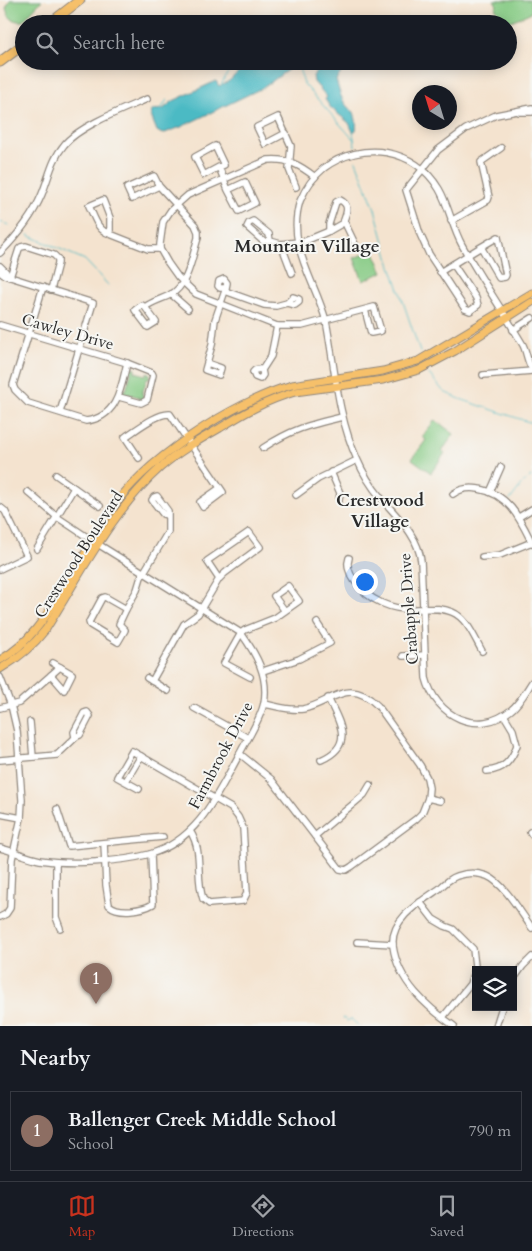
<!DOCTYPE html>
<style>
:root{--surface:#171b24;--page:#20242c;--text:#f1f3f6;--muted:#9ea1a6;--line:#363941;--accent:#c8321e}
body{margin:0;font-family:Cardo,serif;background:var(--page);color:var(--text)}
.controls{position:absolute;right:15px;bottom:15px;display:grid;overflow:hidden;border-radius:0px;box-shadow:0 2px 12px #0003}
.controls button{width:45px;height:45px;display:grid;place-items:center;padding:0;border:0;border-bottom:1px solid var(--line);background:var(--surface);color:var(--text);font:25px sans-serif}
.compass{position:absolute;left:412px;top:85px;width:45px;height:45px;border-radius:50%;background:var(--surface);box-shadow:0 2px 12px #0003;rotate:322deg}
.you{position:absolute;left:364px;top:581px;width:18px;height:18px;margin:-12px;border:4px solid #fff;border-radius:50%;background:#1a73e8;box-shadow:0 0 0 8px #1a73e833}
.badge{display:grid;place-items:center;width:32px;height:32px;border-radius:50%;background:var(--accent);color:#fff;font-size:16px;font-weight:700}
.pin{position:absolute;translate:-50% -41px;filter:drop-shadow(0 1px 2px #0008)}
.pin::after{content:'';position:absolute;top:26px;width:18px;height:15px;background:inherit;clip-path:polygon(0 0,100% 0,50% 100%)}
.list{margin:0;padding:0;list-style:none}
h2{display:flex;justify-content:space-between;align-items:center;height:65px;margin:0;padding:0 20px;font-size:21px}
h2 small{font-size:16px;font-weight:400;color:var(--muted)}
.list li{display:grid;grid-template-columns:32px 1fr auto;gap:15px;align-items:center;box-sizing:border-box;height:80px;margin:0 10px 10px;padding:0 10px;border:1px solid var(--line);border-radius:0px}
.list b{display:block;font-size:19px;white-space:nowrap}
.list p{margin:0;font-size:16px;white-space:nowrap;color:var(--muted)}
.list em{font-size:16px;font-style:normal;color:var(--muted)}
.icon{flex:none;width:28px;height:28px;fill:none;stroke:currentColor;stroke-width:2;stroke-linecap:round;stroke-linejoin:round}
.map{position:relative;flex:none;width:532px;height:1026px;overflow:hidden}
.search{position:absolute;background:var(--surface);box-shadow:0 2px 12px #0003;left:15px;right:15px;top:15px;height:55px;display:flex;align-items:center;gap:12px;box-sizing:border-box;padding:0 18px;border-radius:28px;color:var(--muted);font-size:19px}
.sheet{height:155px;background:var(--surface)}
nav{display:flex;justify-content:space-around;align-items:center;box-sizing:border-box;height:70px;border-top:1px solid var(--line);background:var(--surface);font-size:14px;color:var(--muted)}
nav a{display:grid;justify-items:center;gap:2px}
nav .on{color:var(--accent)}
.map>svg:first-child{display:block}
.green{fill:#87cb85;stroke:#597b58}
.water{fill:#4bbac4;stroke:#3b7278}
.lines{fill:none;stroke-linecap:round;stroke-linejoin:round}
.stream{stroke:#4bbac4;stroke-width:1}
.minor-casing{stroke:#90877d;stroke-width:8}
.major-casing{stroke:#90877d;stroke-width:9}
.highway-casing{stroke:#90877d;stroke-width:11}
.minor{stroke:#fff;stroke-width:5.5}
.major{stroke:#f6c06b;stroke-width:7}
.highway{stroke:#f6c06b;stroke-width:9}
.labels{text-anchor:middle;stroke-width:4;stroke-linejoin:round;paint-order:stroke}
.street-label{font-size:16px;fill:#2b2b2b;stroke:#f6f6f2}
.neighbourhood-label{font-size:18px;font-weight:bold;fill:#2b2b2b;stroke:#f6f6f2}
</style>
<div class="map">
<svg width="532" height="1026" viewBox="0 0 532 1026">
<rect width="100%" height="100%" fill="#f6f6f2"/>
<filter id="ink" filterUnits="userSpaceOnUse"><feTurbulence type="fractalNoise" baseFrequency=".02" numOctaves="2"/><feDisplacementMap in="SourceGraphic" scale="10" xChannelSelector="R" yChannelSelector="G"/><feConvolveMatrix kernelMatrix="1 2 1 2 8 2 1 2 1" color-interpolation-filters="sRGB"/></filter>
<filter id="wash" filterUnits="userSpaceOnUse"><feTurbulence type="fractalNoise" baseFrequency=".0096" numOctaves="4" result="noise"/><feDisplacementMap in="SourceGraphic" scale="20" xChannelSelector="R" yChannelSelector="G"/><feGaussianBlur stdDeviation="1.12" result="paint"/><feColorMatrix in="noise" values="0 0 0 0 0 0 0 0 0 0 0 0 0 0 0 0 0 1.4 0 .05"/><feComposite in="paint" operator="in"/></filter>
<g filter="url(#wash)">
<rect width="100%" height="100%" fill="#f4e3cf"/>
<g class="green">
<path d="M 10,0 L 42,0 L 23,21 C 12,22 8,17 6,8 Z"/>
<path d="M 494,0 L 531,0 L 532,12 L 504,24 L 495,7 L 497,5 Z"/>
<path d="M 373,250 L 383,272 L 363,281 L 354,258 Z"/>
<path d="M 130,368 L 135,368 L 135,372 L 146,375 L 147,372 L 150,374 L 150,378 L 147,378 L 142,395 L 145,397 L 142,401 L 139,400 L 139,397 L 128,394 L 127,397 L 122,393 L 123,390 L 126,390 L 131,373 L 129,371 Z"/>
<path d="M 435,420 L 454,434 L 442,451 L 445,453 L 431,473 L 412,459 L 426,440 L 422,437 Z"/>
</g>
<g class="water">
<path d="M 258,61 L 300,61 L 264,87 L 181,127 L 162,134 L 157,131 L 151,116 L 152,110 L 163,109 L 173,101 L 216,81 L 219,86 L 229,81 L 240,70 Z"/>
<path d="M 334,61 L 341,73 L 336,80 C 340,93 342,105 354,112 C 356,118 357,124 356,130 L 353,132 L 349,123 L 330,107 L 325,99 L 327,97 L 314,82 L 313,76 C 318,68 325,63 334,61 Z"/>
</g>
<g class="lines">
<g class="stream">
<path d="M 299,61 L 299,68 L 304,84 L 355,141"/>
<path d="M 221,85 L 228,72"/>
<path d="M 161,109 L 167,100"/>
<path d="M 353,132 L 355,146"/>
<path d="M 356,161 L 375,209 L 388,257 L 420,352"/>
<path d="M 0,222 L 9,225"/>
<path d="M 28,235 L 85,260 L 108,285"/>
<path d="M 429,374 L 444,392 L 460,399 L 532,423"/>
<path d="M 510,500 L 522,484 L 532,476"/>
<path d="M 343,1018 L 347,1021 L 351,1019 L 359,1026"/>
</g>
</g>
</g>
<g filter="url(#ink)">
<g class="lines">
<defs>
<g id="minor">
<path d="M 519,112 L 532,112"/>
<path d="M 286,133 L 265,144 L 257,127 L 278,117 L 291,146 L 289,169 L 296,187"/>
<path d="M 219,167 L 224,165 L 215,146 L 195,157 L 204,175 L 219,167 L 228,190 L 245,182 L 255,203 L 239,211 L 228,190"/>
<path d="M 315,177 C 300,165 287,158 268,160 L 188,195 L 171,210 L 163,222 L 160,244 L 160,249 L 168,263 L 178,277 L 196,294 L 277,326 L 302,326 L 374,307 L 381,331 L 371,333 L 365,310"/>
<path d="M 340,200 C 351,205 346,214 343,223 L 329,231 L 329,224 L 336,202 Z"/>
<path d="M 344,221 L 355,244"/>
<path d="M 451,221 L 488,200 L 489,197 L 481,162 L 501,148"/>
<path d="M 110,234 C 97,230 95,218 89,206 L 103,200 L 110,218 L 110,234 L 148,249 L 160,249"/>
<path d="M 270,241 L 269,234 L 253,221 L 249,223 L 247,227 L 264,242 L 270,241 L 281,244 L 298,242"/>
<path d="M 281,244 L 292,273"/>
<path d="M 298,244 L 329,231"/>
<path d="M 0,253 C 17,236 33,216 42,194 C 49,177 52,159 64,145 C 79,126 124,109 147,99"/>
<path d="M 453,264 L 476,298 L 478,305 L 470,311 L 465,309 L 429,254 L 420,234 L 406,190 L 438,150 L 466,129 L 496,115 L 532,108"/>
<path d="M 0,266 L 6,272 L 7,275"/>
<path d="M 0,272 L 4,275 L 93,303 L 60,412"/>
<path d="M 440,272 L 481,247 L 499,278 L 505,277 L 506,275 L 498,237 L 481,247"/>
<path d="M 10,277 L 19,249 L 21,247 L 26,246 L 54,255 L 58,259 L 58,263 L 51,290"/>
<path d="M 43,287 L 13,385 L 15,390 L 28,403 L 86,421 C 118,417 121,388 127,363"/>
<path d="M 225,291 L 264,305 L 276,306 L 287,303 L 295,305 L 299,302 L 299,299 L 293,297 L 287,303"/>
<path d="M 171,294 L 188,309"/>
<path d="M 145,307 L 142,305 L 135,310 L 148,327 L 156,322 L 145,307 C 153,301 162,299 170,295 C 189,285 192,256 198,238 L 198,232 L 195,225 L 159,186 L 154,176 L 127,188 L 132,199 L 159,186"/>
<path d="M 0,325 L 127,363 L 152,373 L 153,375 L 147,400 L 141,403 L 119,397"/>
<path d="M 513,330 L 532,318"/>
<path d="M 207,363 L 221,368 L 219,375 L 205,370 L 212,345 L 215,320 L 226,288 L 220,288 L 218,286 L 219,281 L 224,279 L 227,283 L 226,288"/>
<path d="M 532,369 C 527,362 527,353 523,345 C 503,311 481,279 462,245 C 452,227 449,206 439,189 C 415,148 362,140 324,168 C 313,177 305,189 300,201 C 286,245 315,280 326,321 C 335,367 337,415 357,459 C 363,473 371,486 381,498 C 397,517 418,535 421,561 L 426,678 C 436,717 478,737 511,710 C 520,703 526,691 532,682"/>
<path d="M 262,370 L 260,369 L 255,370 L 253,372 L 255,377 L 260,379 L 263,375 L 262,370 L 271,356 L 277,326"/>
<path d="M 483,375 L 532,371"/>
<path d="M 263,448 C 292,429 309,425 342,417"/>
<path d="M 139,458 L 125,437 C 136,430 157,413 170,414 L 223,492 L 203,507 L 200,502 L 220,488"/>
<path d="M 331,472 L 340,493 L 339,500"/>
<path d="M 56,475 L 100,506"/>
<path d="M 490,492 L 501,467"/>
<path d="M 453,494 C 461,488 469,487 479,489 C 509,494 520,519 532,543"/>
<path d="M 296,495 L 318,479 L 357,460"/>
<path d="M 0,507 L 5,511 L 27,556 L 0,569"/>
<path d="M 519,517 L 532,509"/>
<path d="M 37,549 L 74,488"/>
<path d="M 482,557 L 500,555 L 532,542"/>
<path d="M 349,558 C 346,566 349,573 354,580 C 368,601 393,611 417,609 C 429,609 440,607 452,612 C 467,618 474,637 482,651"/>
<path d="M 105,597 L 126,609 L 119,624 L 125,630 L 118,642 L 90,625 L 89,622 L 102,598 Z"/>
<path d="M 126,609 L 137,590 L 141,577 L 168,532 L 168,511 L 157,496 L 154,497 L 152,500 L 163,514 L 167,515"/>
<path d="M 403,656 L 425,655"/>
<path d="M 53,663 L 60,667"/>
<path d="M 60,667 L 72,674 L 64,690 L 51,675 Z"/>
<path d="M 263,671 L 299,659 L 330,643 L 317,623"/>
<path d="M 0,677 L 11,705 L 17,731 L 22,800 L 21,818 L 12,859 L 10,908 L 6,914 L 0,917"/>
<path d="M 250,677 L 224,663 L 241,633 L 245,630 L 275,618 L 299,601 L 288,586 L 274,596 L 285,611"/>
<path d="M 147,678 L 168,691"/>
<path d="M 152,681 L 184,624 L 198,614 L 219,579 L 225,573 L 260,547 L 249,532 L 207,561 L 219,579"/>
<path d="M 0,708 L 19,703 L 51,675"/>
<path d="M 194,708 L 248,738"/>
<path d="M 87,712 L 90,716 L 80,735 L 75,737 L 74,732 L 84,713 Z"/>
<path d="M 30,722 L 33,757"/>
<path d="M 240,754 L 271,779 L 340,869 L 346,870 L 351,867 L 416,819 L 422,813 L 428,798 L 429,788 L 427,778 L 420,765 L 378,706 C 348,676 332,703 303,709 C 290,711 276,706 264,704"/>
<path d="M 0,760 L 57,755 L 76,737"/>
<path d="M 321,760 C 355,745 340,724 328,698"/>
<path d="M 487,771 C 504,770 512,760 517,745 L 513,730 L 504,715"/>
<path d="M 126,781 L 141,756"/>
<path d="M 139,789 L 117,777 L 132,751 L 231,808 L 238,817 L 243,828 L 247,893 L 243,901 L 209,904 L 203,899 C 195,876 204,852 190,831"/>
<path d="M 428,798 L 440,801"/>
<path d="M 57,809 L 69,846 L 163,837"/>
<path d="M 0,814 L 21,818"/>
<path d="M 530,832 L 532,835"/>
<path d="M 315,836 L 364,795 L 370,785"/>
<path d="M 104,843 L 106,885 L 109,905 C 119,914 143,910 153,904 L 151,854"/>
<path d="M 0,848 C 13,851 26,857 40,860 C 70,865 121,862 150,854 C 198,840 217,795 239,755 C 247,739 260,721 264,703 C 269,676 256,654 241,633 L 93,541 L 57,517 L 28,492"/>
<path d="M 56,862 L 56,917 L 60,928"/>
<path d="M 420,902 L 433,919 L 445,926 L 453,929 L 473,949 L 475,966 L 470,984 L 443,1017"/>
<path d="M 357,942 L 393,944"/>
<path d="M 513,980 L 523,966 L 532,957"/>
<path d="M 454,1026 C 427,1007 398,982 393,946 C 390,919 420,902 439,889 C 444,884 451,878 457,876 C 468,872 477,872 487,876 C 504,883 521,913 532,928"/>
<path d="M 496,1026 L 502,1007"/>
</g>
<g id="major">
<path d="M 0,660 C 30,643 47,615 65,587 C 80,562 95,536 110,512 C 142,461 234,401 292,385 L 383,371 L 418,361 L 532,293"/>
<path d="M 0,669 C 19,658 33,646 46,629 C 81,574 111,512 160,468 C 178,452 199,440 220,428 C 244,413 267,400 295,392 L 383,380 L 419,370 L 455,351 L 532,302"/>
</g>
<g id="highway">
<path d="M 49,24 L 80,0"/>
<path d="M 0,62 L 24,44"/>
</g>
</defs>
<use href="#minor" class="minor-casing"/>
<use href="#major" class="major-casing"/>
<use href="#highway" class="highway-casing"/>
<use href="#minor" class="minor"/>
<use href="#major" class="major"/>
<use href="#highway" class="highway"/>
</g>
</g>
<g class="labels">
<g class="street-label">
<text transform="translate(68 331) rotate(16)" y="6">Cawley Drive</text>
<text transform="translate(78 554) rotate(-57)" y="6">Crestwood Boulevard</text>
<text transform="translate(408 609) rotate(-94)" y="6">Crabapple Drive</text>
<text transform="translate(220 755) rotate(-62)" y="6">Farmbrook Drive</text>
</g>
<g class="neighbourhood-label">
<text x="307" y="252">Mountain Village</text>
<text x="380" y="506">Crestwood<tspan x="380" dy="21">Village</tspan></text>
</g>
</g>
</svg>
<div class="controls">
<button><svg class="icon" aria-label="layers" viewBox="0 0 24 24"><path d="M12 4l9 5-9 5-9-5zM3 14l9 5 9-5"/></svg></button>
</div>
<svg class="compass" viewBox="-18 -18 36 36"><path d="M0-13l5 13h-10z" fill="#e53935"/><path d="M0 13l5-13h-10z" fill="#9ea1a6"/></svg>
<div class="you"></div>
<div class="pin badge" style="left:96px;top:1004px;background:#8d6e63">1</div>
<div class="search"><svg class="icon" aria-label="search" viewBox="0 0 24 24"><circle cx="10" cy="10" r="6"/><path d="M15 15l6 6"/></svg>Search here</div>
</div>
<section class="sheet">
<h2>Nearby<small></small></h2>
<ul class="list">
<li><span class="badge" style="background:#8d6e63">1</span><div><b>Ballenger Creek Middle School</b><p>School</p></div><em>790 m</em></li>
</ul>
</section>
<nav>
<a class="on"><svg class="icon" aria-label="map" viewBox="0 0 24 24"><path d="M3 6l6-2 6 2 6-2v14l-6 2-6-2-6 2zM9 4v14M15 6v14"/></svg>Map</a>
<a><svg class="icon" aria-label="directions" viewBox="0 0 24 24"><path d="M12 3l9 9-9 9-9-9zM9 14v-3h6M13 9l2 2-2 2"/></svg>Directions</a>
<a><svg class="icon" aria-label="saved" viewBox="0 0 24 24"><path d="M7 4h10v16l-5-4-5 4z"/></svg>Saved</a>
</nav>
